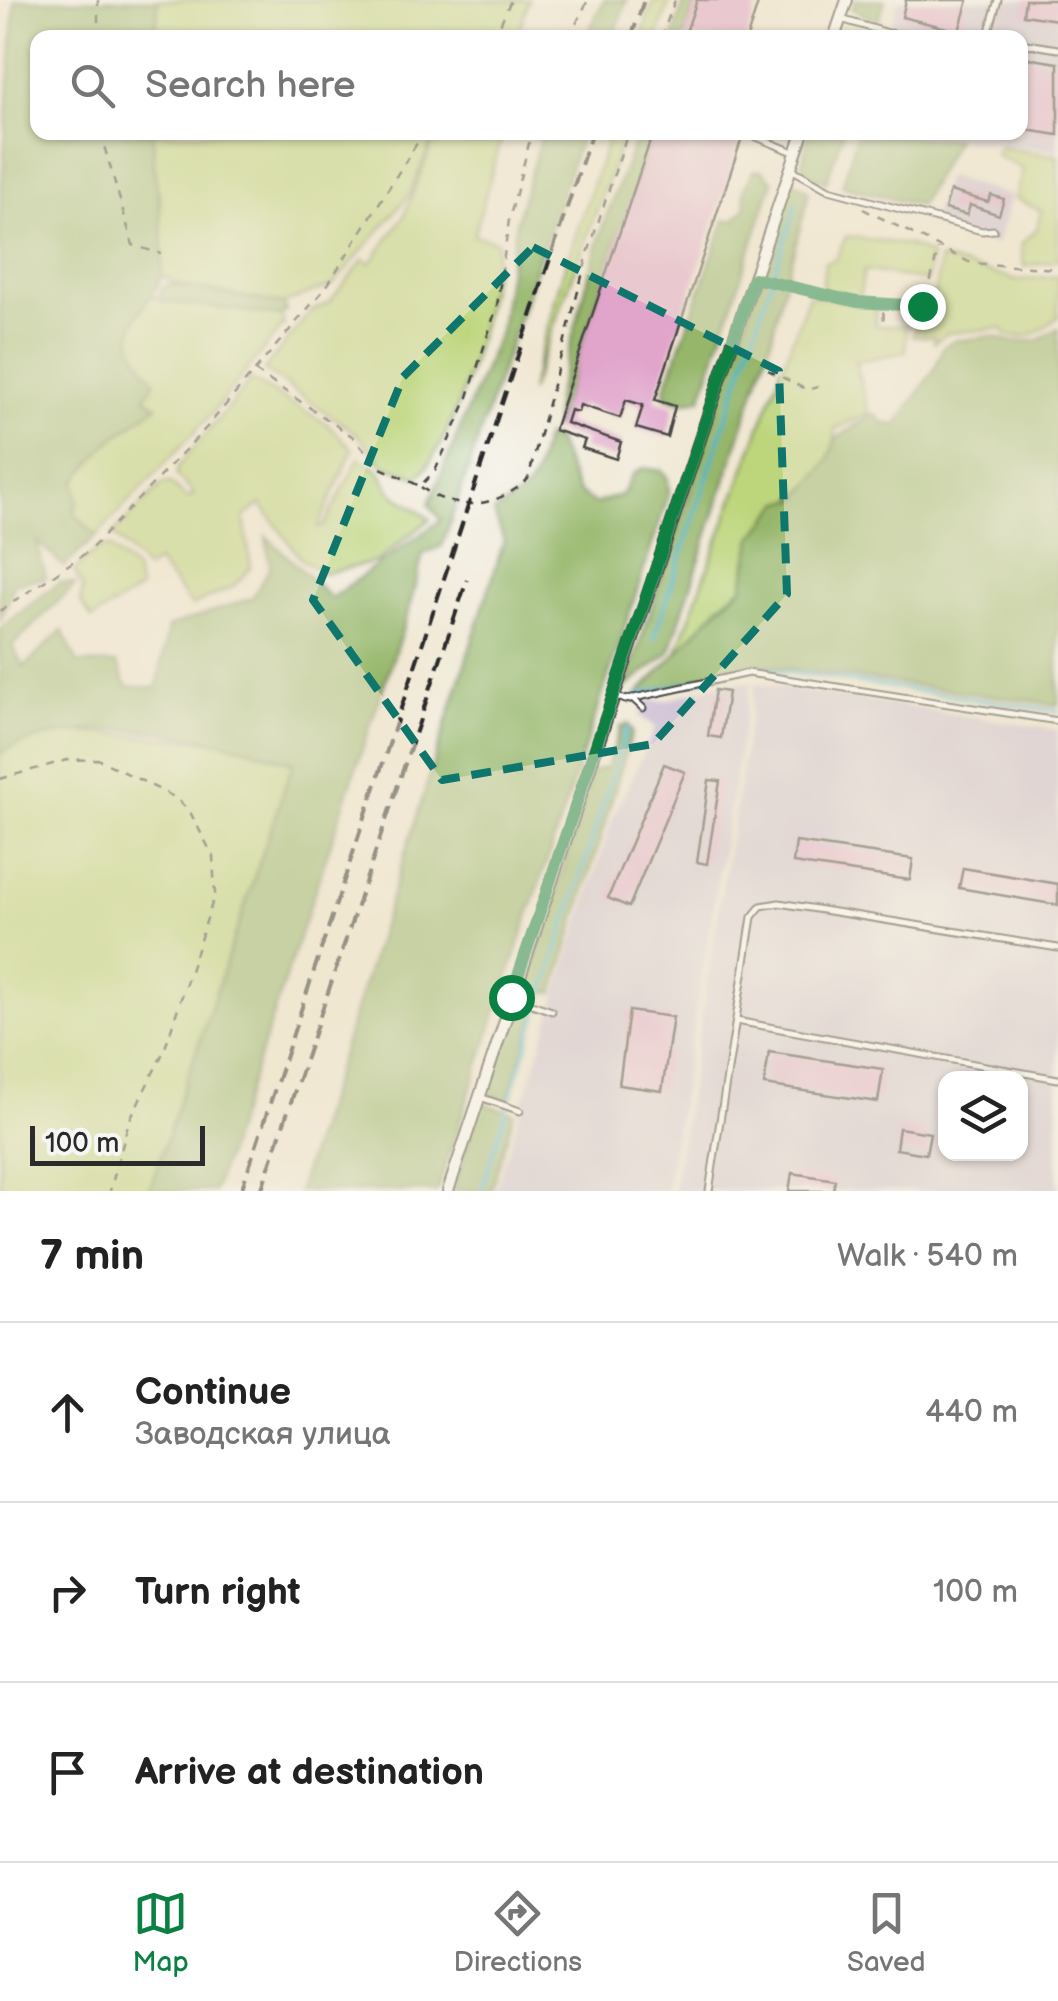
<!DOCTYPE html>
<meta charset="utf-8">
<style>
:root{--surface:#fff;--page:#f2f2f2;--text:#222;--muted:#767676;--line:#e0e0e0;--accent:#0b8043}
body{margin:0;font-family:"Balsamiq Sans",sans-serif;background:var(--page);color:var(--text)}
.controls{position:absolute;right:30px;bottom:30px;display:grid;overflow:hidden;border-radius:20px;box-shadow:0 2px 8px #0004}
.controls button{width:90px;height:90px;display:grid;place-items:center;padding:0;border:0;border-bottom:2px solid var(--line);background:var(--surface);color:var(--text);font:50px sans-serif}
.scale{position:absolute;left:30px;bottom:25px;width:175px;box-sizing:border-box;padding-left:10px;border:5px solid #2b2b2b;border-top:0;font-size:28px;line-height:35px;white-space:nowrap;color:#2b2b2b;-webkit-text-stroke:8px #f6f6f2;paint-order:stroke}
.stop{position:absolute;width:30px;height:30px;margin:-22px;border:8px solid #0b8043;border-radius:50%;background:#fff}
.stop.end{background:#0b8043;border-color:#fff;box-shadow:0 2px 10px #0008}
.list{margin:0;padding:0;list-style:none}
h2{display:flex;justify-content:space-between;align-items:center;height:130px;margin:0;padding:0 40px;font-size:42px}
h2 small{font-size:32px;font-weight:400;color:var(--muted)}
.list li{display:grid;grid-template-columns:65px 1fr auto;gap:30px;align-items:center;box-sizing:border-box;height:180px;padding:0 40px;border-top:2px solid var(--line)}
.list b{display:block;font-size:38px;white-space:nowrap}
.list p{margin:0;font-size:32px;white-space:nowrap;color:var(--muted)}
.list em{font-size:32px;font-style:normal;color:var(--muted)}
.icon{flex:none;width:55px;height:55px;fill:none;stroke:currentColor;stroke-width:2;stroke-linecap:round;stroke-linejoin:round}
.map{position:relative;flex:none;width:1058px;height:1191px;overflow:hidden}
.search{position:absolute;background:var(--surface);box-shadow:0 2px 8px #0004;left:30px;right:30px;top:30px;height:110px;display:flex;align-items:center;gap:25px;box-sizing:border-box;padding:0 35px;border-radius:20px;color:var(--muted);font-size:38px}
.sheet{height:670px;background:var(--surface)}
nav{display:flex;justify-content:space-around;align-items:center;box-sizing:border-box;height:140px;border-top:2px solid var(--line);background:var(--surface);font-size:28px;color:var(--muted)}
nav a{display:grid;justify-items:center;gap:5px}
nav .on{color:var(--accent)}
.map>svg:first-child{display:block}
.industrial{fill:#ccbed3;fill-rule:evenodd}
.green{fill:#bdd67b;stroke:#748053;stroke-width:2.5}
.forest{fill:#96b76b;stroke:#60714b;stroke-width:2.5}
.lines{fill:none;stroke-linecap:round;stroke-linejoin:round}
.stream{stroke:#4cb6ca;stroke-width:4}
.building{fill:#e1a5cc}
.service-casing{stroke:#494744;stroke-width:9}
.minor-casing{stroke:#494744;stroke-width:14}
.path{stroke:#494744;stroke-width:2.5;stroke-dasharray:8 8;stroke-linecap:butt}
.service{stroke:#fff;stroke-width:5}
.minor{stroke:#fff;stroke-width:10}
.rail{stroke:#2b2b2b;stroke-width:4;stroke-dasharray:15 8;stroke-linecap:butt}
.route{stroke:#0b8043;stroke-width:12}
.marked{fill:none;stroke:#0f766e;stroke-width:8;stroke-dasharray:20 12;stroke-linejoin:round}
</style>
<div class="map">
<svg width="1058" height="1191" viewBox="0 0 1058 1191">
<rect width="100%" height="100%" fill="#f6f6f2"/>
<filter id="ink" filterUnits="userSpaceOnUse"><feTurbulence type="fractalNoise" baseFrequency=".01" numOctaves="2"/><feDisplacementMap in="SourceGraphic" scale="20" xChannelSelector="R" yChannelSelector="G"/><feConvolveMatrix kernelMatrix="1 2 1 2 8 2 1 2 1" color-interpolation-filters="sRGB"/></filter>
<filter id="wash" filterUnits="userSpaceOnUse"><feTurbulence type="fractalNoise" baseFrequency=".0048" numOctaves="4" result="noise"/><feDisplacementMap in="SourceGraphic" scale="40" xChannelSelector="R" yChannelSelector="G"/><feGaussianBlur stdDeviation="2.25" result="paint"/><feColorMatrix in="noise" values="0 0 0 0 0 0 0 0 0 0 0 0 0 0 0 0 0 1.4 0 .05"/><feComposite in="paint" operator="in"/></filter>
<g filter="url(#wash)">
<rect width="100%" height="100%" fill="#f0e7d1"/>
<g class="industrial">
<path d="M 899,0 L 1058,0 L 1058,151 L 956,139 L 857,135 L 1020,132 L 1020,38 L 887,37 Z"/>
<path d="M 946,176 L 1012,196 L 996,246 L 930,225 Z"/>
<path d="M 751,682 L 666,1191 L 495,1191 L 613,817 L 656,727 L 640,716 L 643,708 L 649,700 L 665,701 L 722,683 Z"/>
<path d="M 755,683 L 1058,730 L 1058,1191 L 673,1191 ZM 946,1078 L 1020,1078 L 1020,1154 L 946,1154 Z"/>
</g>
<g class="green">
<path d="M 158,0 L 529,0 L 517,37 L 156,38 Z"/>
<path d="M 654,0 L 670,0 L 657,37 L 641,37 Z"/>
<path d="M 455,132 L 503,133 L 474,235 L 498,242 C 488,306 462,430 418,477 L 385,466 L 356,433 L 264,370 L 310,312 L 330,302 L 364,259 L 370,264 L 404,216 L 432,145 Z"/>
<path d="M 154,133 L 435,133 L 409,195 L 333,285 L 283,304 L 187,288 L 162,276 L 160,197 L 152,171 Z"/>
<path d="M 610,133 L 625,133 L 530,391 L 560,282 Z"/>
<path d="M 999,147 L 1058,156 L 1058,260 L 1024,267 L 1021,244 L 1037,229 L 1041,211 L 1015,198 L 1023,169 L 995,155 Z"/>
<path d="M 846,236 L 908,245 L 931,255 L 927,281 L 864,270 L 859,299 L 822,292 L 825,262 L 835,260 Z"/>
<path d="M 940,259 L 1017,280 L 1058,276 L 1058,317 C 1041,330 1031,340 1007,335 L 1002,328 L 947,333 L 934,343 L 934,337 L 912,336 L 927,307 L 937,307 L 934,296 Z"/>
<path d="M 809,295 L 876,306 L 875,326 L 906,326 L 906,352 L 855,362 L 869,413 L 835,429 C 840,484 766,508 753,540 C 747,554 746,572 743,587 L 721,604 L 674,660 Z"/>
<path d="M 148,296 L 281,316 L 284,324 L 208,418 L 96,536 L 74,513 L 75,482 L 107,443 L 156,406 L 144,396 L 115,350 Z"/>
<path d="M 251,380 L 326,423 L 353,449 L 318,527 L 324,526 L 359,458 L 379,471 L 391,492 L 430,519 L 376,562 L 324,573 L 301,559 L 261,504 L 244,517 L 251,567 L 234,586 L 192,606 L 157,562 L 146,569 L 113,534 L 163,483 L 170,483 L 188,499 L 194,494 L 176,475 L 178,467 Z"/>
<path d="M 109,547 L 135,570 L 140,589 L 92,619 L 80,602 L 83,587 L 74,571 L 99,548 Z"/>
<path d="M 79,732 L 227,742 L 293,763 L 149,1191 L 0,1191 L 0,753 L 30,738 Z"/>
</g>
<g class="forest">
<path d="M 15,0 L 158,0 L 156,37 L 38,38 L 38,132 L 154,133 C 151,180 167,224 162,272 C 159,296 128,312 132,341 C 134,355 148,370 155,382 L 145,397 L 157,406 L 107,444 L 75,482 L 78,501 L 74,513 L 96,536 L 64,567 L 37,541 L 46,578 L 15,583 L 0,622 L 0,209 Z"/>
<path d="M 604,0 L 627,0 L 614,37 L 586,37 Z"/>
<path d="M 685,0 L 697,0 L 684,37 L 672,38 Z"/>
<path d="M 855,0 L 885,0 L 878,22 L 852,9 Z"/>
<path d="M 542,133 L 582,133 L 442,546 L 423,554 L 407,616 L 214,1191 L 149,1191 L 293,763 C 212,733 78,712 0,753 L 0,628 L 60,582 L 76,584 L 12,646 L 24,667 L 62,630 L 78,663 L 117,664 L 127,686 L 157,688 L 168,627 L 252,598 L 270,568 L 266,536 L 331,598 L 441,520 L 429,504 L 500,331 L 516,222 Z"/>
<path d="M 638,133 L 653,133 L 554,430 L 556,399 L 601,231 Z"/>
<path d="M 808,133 L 843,133 L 826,183 L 801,169 Z"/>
<path d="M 857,135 L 956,139 L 919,206 L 842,186 Z"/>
<path d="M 754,170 L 762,170 L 773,181 L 701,399 L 682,402 L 667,397 L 665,389 L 725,220 L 735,220 L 746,207 L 744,190 Z"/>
<path d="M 792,180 L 809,191 C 800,239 781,285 773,334 L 669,653 L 625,688 Z"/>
<path d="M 169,284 L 283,304 L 287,311 L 281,316 L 161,301 L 161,289 Z"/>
<path d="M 1058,328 L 1058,705 L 756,664 L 637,694 C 674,660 704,617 743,587 L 753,537 L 782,502 L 798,499 L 828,461 L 836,439 L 874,413 L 884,423 L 897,425 L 935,368 L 943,347 L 953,341 L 993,336 L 1012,342 L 1039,340 Z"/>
<path d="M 546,436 L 556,440 L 577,491 L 595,504 L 623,494 L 632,475 L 643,468 L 662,471 L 668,479 L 669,494 L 437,1191 L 298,1191 L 504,541 L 494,512 C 544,481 529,485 546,436 Z"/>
<path d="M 628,724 L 632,732 L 554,993 L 527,987 L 592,772 L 607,767 L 621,727 Z"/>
<path d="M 515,1006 L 536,1013 L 507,1101 L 483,1093 Z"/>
<path d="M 484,1103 L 514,1113 L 491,1191 L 453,1191 L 479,1106 Z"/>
</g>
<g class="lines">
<g class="stream">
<path d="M 654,638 L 797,203"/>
<path d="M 637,695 L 752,667 L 1058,711"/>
<path d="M 481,1191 L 627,729"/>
</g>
</g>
<g id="blocks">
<g class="building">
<path d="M 697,0 L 759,0 L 747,38 L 684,38 Z"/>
<path d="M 906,0 L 968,0 L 959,31 L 902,17 Z"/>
<path d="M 1025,0 L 1058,0 L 1058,20 L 1023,15 Z"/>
<path d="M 1020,57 L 1058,63 L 1058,135 L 1020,129 Z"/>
<path d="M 653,132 L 738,132 L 742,138 L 655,400 L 675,406 L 667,437 L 636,428 L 643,405 L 626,400 L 620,418 L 580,405 L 578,412 L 570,410 L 566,423 L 621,442 L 616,459 L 582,448 L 585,440 L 554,430 Z"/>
<path d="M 950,191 L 988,202 L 991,195 L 1004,199 L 999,215 L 970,205 L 967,215 L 945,209 Z"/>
<path d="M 715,690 L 728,692 L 721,738 L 708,736 Z"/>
<path d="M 664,764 L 685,772 L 629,907 L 608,898 Z"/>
<path d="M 709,780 L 720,781 L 707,864 L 697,862 Z"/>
<path d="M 796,842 L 913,859 L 910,880 L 793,863 Z"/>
<path d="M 963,868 L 1058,884 L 1058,905 L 959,888 Z"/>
<path d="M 629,1011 L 673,1017 L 662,1091 L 619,1085 Z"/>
<path d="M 769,1052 L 883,1069 L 878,1102 L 764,1085 Z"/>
<path d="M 899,1128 L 930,1133 L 926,1154 L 896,1149 Z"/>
<path d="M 792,1173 L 835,1180 L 833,1191 L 789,1191 Z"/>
</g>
</g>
</g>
<g filter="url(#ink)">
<use href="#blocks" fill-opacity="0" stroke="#494744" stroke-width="2.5"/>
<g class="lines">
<defs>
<g id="service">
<path d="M 841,19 L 888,33 L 944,38"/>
<path d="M 987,38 L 998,0"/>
<path d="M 1020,43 L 1058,49"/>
<path d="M 744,132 L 796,153"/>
<path d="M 793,170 L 829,190 L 982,231 L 994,230"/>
<path d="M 615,695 L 625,700 L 748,673 L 1058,721"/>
<path d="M 632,698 L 643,708"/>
<path d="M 514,998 L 552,1011"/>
<path d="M 736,1021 L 1058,1079"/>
<path d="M 480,1097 L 520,1111"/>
<path d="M 709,1191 L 752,917 L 761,906 L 779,903 L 1058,948"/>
</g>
<g id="minor">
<path d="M 834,38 L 847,0"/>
<path d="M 448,1191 L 803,132"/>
</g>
</defs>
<use href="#service" class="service-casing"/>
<use href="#minor" class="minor-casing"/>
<g class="path">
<path d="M 98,38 L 98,0"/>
<path d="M 494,38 L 511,0"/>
<path d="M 569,38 L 588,0"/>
<path d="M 661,38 L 675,0"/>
<path d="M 100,132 L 133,245 L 161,254"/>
<path d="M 863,209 L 971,263 L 1058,269"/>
<path d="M 764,281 L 875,302 L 883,305 L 884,326"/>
<path d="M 884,305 L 921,305 L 926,301 L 938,249"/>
<path d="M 768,370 L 807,390 L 818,387"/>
<path d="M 255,371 L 352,436 L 381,468 L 420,486 L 435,471 L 466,403 L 497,306 L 509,220 L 532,132"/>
<path d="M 421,487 C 456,514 498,507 528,479 L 589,250 L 628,132"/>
<path d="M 0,611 L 89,551 L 206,428 L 327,286 L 424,132"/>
<path d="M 0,779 L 67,760 L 98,759 L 176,798 L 190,812 L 213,856 L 215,894 L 164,1051 L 129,1121 L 110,1191"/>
</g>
<use href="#service" class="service"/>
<use href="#minor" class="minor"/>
<g class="rail">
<path d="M 631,38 L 644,0"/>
<path d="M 241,1191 L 592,132"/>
<path d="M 261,1191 L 467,580"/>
</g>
</g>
</g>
<g class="lines" filter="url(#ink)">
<path class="route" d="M 511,997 L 754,278 L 857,302 L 922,306"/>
</g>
<path d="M0 0H1058V1191H0ZM 533,247 L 779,371 L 787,594 L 653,744 L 442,780 L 313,600 L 403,377 Z" fill="#f0e7d1" fill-opacity=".55" fill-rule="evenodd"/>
<path class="marked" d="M 533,247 L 779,371 L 787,594 L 653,744 L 442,780 L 313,600 L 403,377 Z"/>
</svg>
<div class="controls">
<button><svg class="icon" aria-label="layers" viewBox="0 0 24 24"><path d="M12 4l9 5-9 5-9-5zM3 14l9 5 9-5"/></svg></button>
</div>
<div class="scale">100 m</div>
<div class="stop" style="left:511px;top:997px"></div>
<div class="stop end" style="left:922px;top:306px"></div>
<div class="search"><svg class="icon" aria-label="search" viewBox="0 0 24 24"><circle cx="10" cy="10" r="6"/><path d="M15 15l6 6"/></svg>Search here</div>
</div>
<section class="sheet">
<h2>7 min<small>Walk · 540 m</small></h2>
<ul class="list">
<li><svg class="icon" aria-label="ahead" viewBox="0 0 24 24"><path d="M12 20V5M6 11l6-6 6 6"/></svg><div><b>Continue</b><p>Заводская улица</p></div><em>440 m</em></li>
<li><svg class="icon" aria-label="right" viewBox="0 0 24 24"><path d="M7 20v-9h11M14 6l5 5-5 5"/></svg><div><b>Turn right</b></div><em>100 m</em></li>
<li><svg class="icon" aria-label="arrive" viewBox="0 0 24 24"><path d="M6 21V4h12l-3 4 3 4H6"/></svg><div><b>Arrive at destination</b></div></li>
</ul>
</section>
<nav>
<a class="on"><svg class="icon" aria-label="map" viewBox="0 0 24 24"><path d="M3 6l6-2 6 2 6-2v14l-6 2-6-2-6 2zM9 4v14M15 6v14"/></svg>Map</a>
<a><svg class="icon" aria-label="directions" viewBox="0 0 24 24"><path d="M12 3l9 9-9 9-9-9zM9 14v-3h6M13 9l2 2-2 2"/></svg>Directions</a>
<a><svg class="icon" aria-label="saved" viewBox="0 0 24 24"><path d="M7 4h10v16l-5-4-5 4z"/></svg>Saved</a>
</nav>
